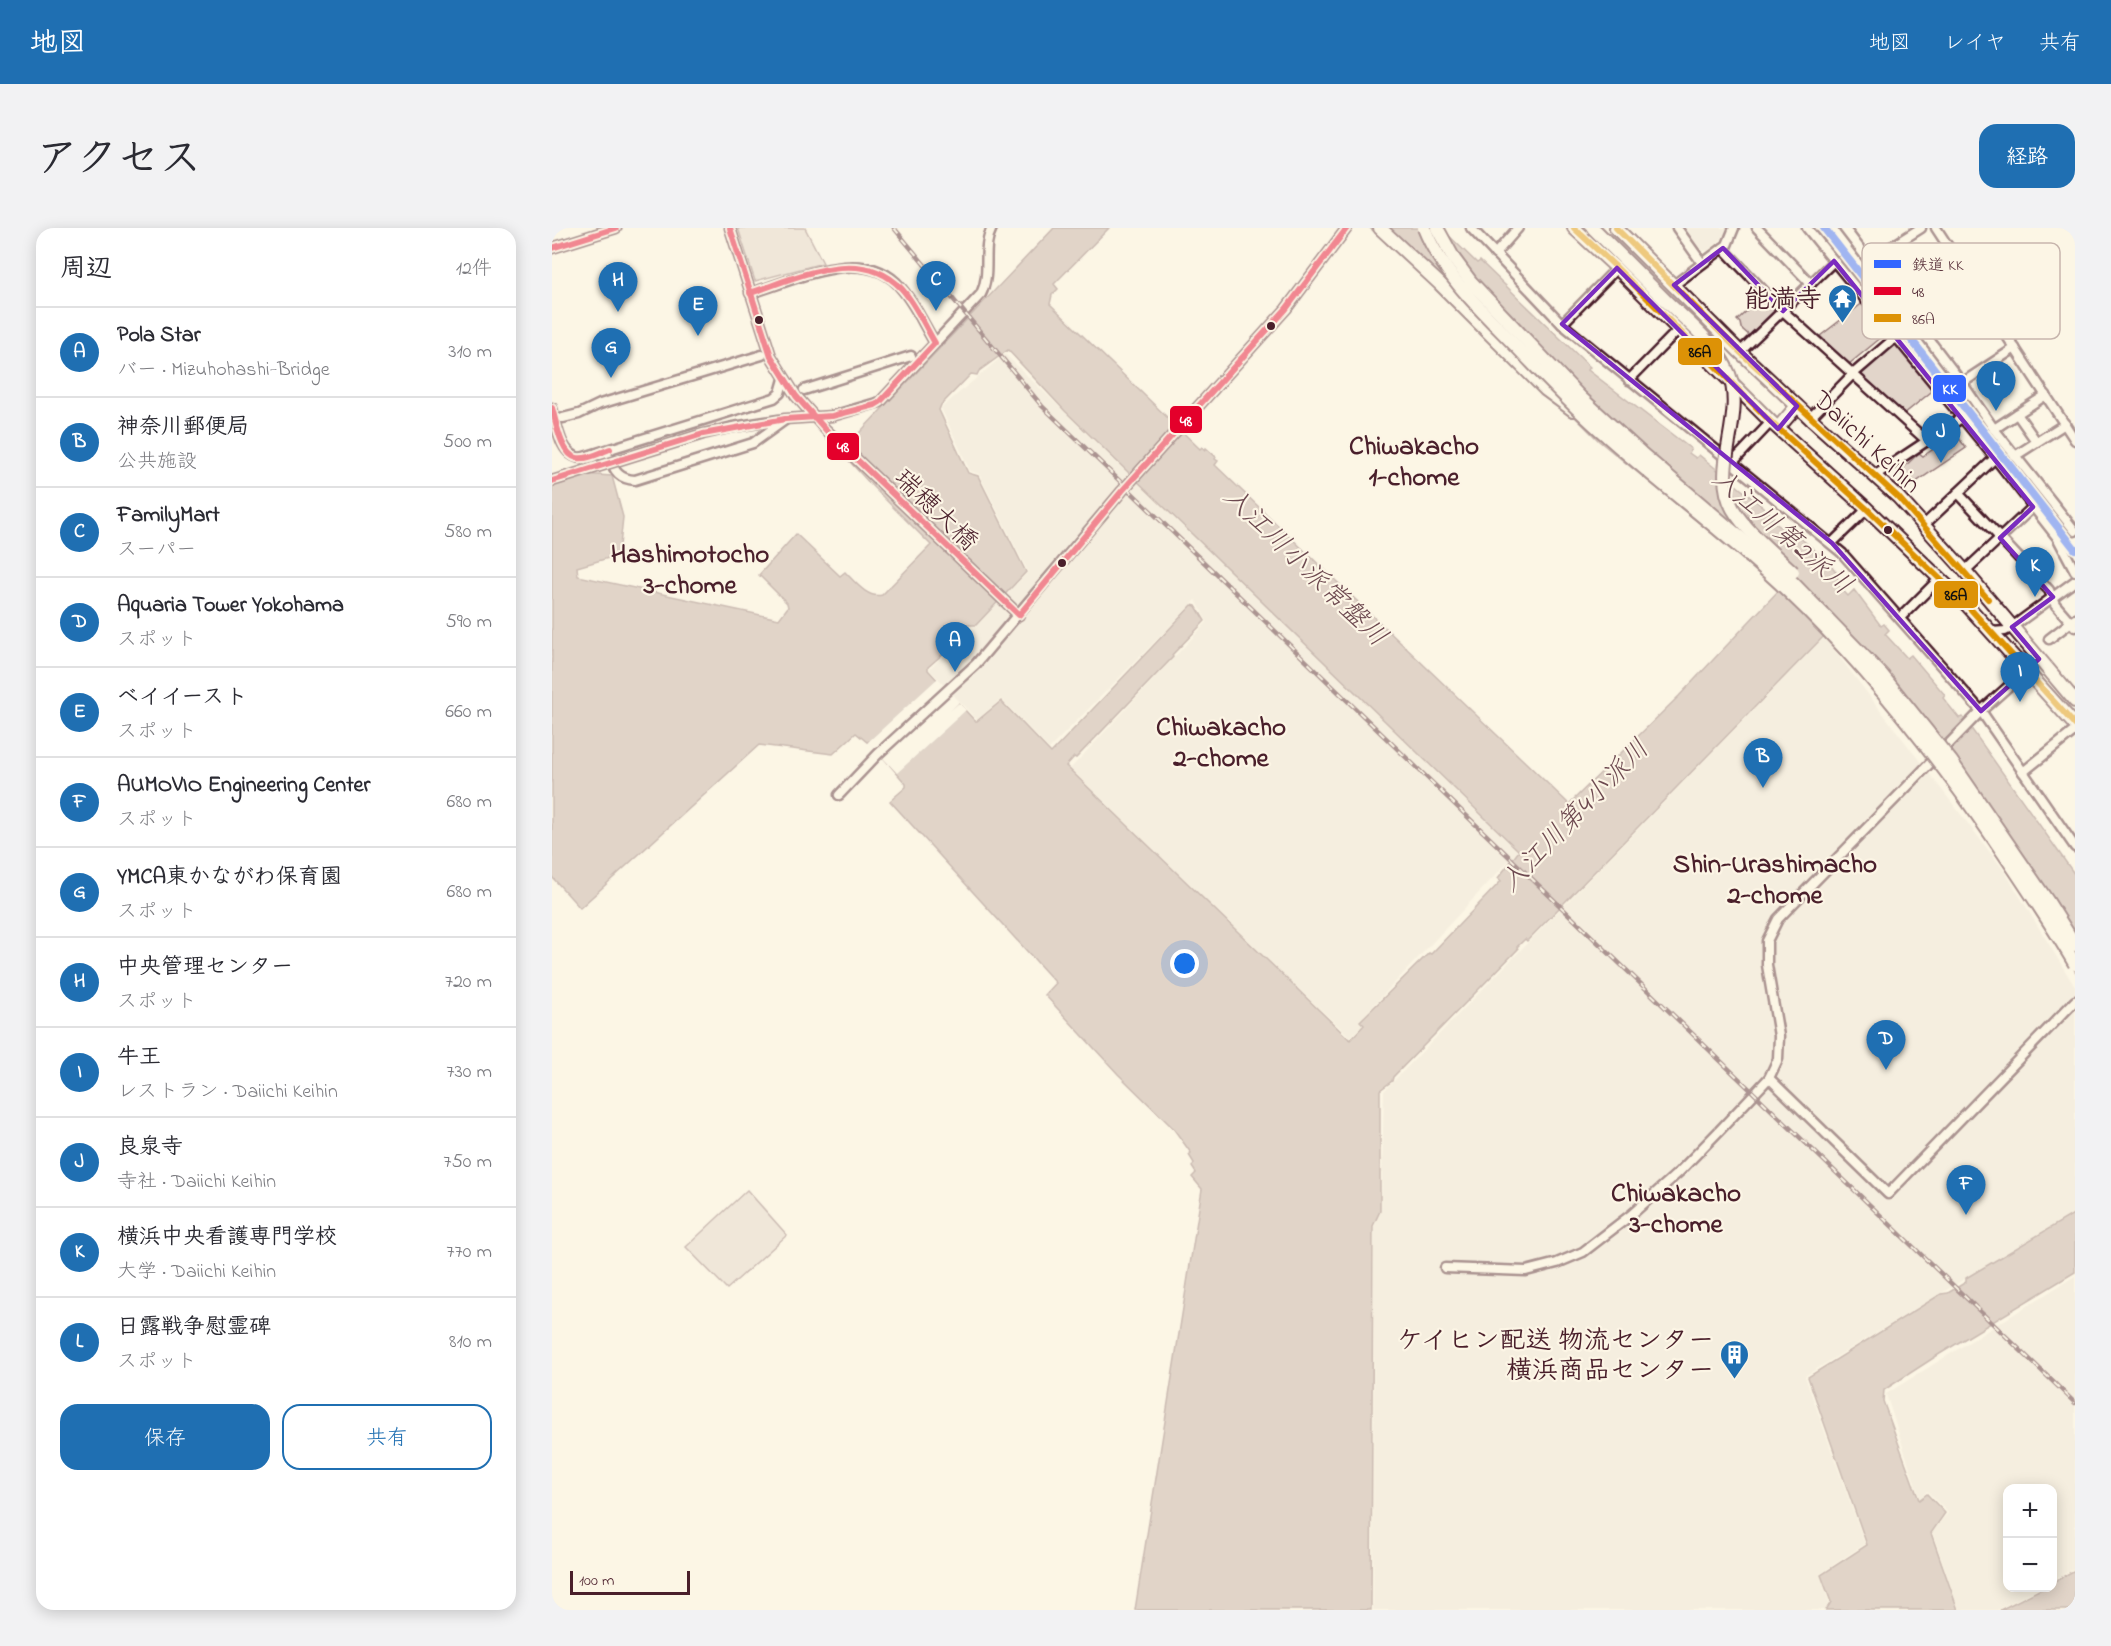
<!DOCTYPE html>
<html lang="ja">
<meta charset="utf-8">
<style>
:root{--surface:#fff;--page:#f2f2f3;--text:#2b2b33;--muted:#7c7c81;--line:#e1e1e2;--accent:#1f6fb2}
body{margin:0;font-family:"Indie Flower","Klee One",sans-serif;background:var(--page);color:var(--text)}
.controls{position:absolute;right:18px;bottom:18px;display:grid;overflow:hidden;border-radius:12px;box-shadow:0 3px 15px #0003}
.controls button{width:54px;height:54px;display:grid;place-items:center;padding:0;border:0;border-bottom:2px solid var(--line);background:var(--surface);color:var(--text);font:30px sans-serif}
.scale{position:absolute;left:18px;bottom:15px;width:120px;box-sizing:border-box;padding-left:6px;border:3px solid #4a1f2b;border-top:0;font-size:16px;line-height:21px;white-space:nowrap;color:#4a1f2b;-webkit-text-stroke:4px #fcf5e5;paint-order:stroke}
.you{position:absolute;left:633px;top:736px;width:21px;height:21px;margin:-15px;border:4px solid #fff;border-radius:50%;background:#1a73e8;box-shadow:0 0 0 9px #1a73e833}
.badge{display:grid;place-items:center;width:39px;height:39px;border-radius:50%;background:var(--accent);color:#fff;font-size:20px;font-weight:700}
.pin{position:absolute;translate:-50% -50px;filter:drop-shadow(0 2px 3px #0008)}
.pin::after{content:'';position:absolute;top:32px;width:21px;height:18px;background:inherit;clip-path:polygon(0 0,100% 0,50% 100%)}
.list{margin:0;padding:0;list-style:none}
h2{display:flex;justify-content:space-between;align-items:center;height:78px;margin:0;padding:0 24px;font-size:26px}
h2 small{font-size:20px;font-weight:400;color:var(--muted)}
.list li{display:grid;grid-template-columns:39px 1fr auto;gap:18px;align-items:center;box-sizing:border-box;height:90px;padding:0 24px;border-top:2px solid var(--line)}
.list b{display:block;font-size:22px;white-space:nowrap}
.list p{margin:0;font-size:20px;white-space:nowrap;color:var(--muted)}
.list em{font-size:20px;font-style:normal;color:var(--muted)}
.actions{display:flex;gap:12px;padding:18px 24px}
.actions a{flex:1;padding:14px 0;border:2px solid var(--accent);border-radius:18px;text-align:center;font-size:21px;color:var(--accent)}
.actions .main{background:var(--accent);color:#fff}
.map{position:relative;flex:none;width:1523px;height:1382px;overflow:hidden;border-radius:18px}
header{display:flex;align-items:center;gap:36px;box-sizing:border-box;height:84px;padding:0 30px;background:var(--accent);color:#fff}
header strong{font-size:28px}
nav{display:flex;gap:33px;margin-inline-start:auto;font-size:21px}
.intro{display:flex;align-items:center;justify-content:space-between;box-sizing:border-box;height:144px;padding:0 36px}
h1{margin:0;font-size:42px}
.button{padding:15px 27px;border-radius:18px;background:var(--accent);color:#fff;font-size:21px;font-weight:700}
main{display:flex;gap:36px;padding:0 36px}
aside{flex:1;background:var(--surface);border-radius:18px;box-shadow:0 3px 15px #0003}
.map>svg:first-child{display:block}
.built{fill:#eee5d7}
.green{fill:#e2d5ca;stroke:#967a7a;stroke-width:1.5}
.water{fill:#c0aca5;stroke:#917474;stroke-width:1.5;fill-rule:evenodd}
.pier{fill:#fcf5e5}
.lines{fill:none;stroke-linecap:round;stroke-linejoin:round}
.minor-tunnel{stroke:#d8cac0;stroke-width:8;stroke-dasharray:8 4;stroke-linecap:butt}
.minor-casing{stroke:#4a1f2b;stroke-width:13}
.highway-casing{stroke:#4a1f2b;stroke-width:16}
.minor{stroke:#fcf5e5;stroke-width:8}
.highway{stroke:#fcf5e5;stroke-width:12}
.rail-casing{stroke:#4a1f2b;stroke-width:4.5}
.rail{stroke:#fcf5e5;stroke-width:2;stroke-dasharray:7;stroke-linecap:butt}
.minor-bridge-casing{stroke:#4a1f2b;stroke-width:13;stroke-linecap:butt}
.highway-bridge-casing{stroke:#4a1f2b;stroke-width:16;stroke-linecap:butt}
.minor-bridge{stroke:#fcf5e5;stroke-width:8}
.highway-bridge{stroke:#fcf5e5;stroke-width:12}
.bus-1-casing{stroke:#fcf5e5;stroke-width:10}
.bus-2-casing{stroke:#fcf5e5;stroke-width:10}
.bus-1{stroke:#e4002b;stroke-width:6}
.bus-2{stroke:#dd9206;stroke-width:6}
.rail-1-casing{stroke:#fcf5e5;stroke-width:12}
.rail-1{stroke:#36f;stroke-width:8}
.marked{fill:none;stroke:#7b2cbf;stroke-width:4.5;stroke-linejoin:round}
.bus-dot{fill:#4a1f2b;stroke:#fcf5e5;stroke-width:2}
.labels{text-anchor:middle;stroke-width:4.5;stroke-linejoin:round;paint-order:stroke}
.poi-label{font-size:26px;font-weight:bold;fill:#4a1f2b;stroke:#fcf5e5;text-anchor:end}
.street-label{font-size:26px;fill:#4a1f2b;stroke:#fcf5e5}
.neighbourhood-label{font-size:27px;font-weight:bold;fill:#4a1f2b;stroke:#fcf5e5}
.water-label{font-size:27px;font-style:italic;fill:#6d4950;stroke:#fcf5e5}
.key{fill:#fcf5e5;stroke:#c7b5ad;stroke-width:1.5}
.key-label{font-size:16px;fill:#4a1f2b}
.line-badge{stroke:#fcf5e5;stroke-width:2}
.badge-label{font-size:16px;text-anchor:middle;font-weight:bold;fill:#fff}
.pale-badge-label{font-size:16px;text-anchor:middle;font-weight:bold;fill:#111}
</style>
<header>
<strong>地図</strong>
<nav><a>地図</a><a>レイヤ</a><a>共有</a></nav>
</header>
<div class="intro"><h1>アクセス</h1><a class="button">経路</a></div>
<main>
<aside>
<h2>周辺<small>12件</small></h2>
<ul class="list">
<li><span class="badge">A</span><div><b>Pola Star</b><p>バー · Mizuhohashi-Bridge</p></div><em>310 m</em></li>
<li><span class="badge">B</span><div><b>神奈川郵便局</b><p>公共施設</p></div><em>500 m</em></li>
<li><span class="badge">C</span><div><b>FamilyMart</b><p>スーパー</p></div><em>580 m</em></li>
<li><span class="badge">D</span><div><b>Aquaria Tower Yokohama</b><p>スポット</p></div><em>590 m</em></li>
<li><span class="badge">E</span><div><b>ベイイースト</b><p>スポット</p></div><em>660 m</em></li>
<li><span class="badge">F</span><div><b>AUMOVIO Engineering Center</b><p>スポット</p></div><em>680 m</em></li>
<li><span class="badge">G</span><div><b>YMCA東かながわ保育園</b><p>スポット</p></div><em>680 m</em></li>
<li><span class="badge">H</span><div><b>中央管理センター</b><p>スポット</p></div><em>720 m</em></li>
<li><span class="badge">I</span><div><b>牛王</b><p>レストラン · Daiichi Keihin</p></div><em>730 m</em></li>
<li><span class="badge">J</span><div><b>良泉寺</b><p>寺社 · Daiichi Keihin</p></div><em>750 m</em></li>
<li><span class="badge">K</span><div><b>横浜中央看護専門学校</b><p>大学 · Daiichi Keihin</p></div><em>770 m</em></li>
<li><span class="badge">L</span><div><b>日露戦争慰霊碑</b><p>スポット</p></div><em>810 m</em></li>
</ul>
<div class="actions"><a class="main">保存</a><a>共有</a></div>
</aside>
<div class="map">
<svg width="1523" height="1382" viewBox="0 0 1523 1382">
<rect width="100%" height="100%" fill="#fcf5e5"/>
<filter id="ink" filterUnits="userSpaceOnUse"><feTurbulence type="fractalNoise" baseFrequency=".0167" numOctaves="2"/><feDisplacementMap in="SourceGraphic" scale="12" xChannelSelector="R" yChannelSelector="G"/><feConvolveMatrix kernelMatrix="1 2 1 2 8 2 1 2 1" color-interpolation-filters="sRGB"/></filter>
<g filter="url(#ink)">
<g class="built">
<path d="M 1129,0 L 1175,0 L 1170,11 L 1156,23 L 1146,22 Z"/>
<path d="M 453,126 L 966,623 L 807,793 L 811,797 L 798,809 L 668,688 L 518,541 L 655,394 L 644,372 L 497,521 L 449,471 L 425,492 L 377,441 L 420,402 L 476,344 L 427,246 L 418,243 L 389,180 Z"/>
<path d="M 1272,409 L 1451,641 L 1523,759 L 1523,984 L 1253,1148 L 1313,1316 L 1268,1346 L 1277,1374 L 1273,1382 L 821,1382 L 822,998 L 829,983 L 832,863 Z"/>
<path d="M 1523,1048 L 1523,1340 L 1501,1352 L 1500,1260 L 1456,1260 L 1456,1360 L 1487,1360 L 1445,1382 L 1407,1382 L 1380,1303 L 1396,1285 L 1375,1263 L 1368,1271 L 1334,1166 Z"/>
</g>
<g class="green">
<path d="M 186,0 L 253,0 L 271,35 L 203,53 Z"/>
<path d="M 1211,68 L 1225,82 L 1198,108 L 1189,100 L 1188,95 L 1185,92 Z"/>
<path d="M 1312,74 L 1336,104 L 1297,136 L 1268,108 Z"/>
<path d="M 1341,115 L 1345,115 L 1384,160 L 1352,186 L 1305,145 Z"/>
<path d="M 1404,206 L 1414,220 L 1358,258 L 1352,253 L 1349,242 L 1367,225 L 1371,228 Z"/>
<path d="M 195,962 L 235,1007 L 175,1061 L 134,1019 Z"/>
</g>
<g class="water">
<path d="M 502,0 L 557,0 L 502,56 L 506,61 L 500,67 L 498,76 L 648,221 L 650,219 L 653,222 L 654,220 L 664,229 L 663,231 L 666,233 L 663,237 L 1017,576 L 1127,468 L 1228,361 L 1047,213 L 1003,169 L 818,0 L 889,0 L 925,35 L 928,33 L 1038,139 L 1036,142 L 1139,221 L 1137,225 L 1144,230 L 1147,227 L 1222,288 L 1219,292 L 1233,302 L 1236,300 L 1276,333 L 1285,345 L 1283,347 L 1288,353 L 1285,356 L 1296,368 L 1302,362 L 1329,398 L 1332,396 L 1337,402 L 1333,406 L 1355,430 L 1359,427 L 1393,467 L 1391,470 L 1407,490 L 1411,489 L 1523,647 L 1523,743 L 1456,639 L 1384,538 L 1295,432 L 1272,408 L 975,713 L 973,711 L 965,719 L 966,721 L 841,849 L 840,853 L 828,862 L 828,983 L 821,998 L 819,1382 L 583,1382 L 650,961 L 640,949 L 644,945 L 640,939 L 642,935 L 637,927 L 639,925 L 621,900 L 566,846 L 493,767 L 504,755 L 338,573 L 354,559 L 354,556 L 317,513 L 315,514 L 304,505 L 281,526 L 207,517 L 28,680 L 0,649 L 0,252 L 29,246 L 60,248 L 71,289 L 67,327 L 25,339 L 26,348 L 227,391 L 236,379 L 235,375 L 207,347 L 244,306 L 288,348 L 293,344 C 303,354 316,371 330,367 L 379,317 L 320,258 L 289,224 ZM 456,122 L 513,183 L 967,623 L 946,650 L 949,653 L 879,726 L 877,725 L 808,793 L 812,797 L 798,812 L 514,538 L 522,529 L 524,530 L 621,429 L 620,427 L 653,393 L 644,378 L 640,377 L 499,525 L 449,473 L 425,493 L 423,493 L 376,442 L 376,439 L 415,405 L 411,400 L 415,397 L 424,397 L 474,344 L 426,248 L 416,245 L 387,182 L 389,177 L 419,146 L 425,147 L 427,143 Z"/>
<path d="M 1523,985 L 1523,1044 L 1386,1127 L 1332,1162 L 1331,1173 L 1367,1272 L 1375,1266 L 1393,1285 L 1379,1305 L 1406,1382 L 1274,1382 L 1279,1374 L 1269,1347 L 1315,1317 L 1256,1149 L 1389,1066 L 1396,1065 L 1414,1054 L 1414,1050 Z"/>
<path d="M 1523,1342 L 1523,1382 L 1448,1382 L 1491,1360 L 1500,1360 L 1501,1354 Z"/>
</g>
<path class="pier" d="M 386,450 L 407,474 L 398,483 L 407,475 L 414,482 L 345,545 L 316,514 Z"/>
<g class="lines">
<path class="minor-tunnel" d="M 1411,189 L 1427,180"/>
<defs>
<g id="minor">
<path d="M 178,0 L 219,128 L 244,168 L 274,202 L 467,387"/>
<path d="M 919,0 L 1010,96 L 1290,325 L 1429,483 L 1523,619"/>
<path d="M 1125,0 L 1150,35"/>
<path d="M 1205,0 L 1259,56"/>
<path d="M 1255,0 L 1443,230 L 1505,309 L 1523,343"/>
<path d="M 1292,0 L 1410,155 L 1442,201 L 1523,303"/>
<path d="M 1384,0 L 1523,212"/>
<path d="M 0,20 L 64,0"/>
<path d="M 1171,20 L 1231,83 L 1374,212"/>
<path d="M 943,26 L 966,0"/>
<path d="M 1317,33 L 1369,0"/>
<path d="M 1122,57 L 1175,17 L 1182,0"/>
<path d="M 198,65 C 242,53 313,15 349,60 C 363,76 372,97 383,115"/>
<path d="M 1364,94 L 1422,56"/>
<path d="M 1010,96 L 1065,40"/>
<path d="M 1188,124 L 1282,33"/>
<path d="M 1077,152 L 1126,102"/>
<path d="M 1410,155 L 1463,120"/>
<path d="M 252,162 L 359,128"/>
<path d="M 0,180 C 5,197 8,228 29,230 L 222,170 L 228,165 L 232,151"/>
<path d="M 1465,186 L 1484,213"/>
<path d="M 11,190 L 27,186 L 48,176 L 210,127"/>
<path d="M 1258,190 L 1301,146 L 1344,109"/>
<path d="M 181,199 L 233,191 L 280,188 L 328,174 L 429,66 C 440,44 429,21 440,0"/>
<path d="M 1442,201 L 1494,167"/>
<path d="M 44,226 L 58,230 C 62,244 68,251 83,252 L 201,215 L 233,192"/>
<path d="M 1463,228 L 1513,196"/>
<path d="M 1180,235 L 1219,194"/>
<path d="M 1322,248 L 1411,189"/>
<path d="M 1406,265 L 1497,362 L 1503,376 L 1523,399"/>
<path d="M 1372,297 L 1443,230"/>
<path d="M 1280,315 L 1315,281"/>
<path d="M 1413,343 L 1481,279"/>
<path d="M 1348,390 L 1387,351"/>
<path d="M 1440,404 L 1453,403 L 1460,399 L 1523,353"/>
<path d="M 1497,411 L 1523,391"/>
<path d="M 1471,544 L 1521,504"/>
<path d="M 287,567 L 326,526 L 424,436 L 570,263 L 734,81 L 795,0"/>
<path d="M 1217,850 L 1336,966 L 1523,773"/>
<path d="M 893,1040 L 974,1043 L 1005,1035 L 1031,1024 L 1079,987 L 1127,944 L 1167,903 L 1217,850 L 1226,831 L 1227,808 L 1215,737 L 1215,713 L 1226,691 L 1429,483 L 1487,431"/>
</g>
<g id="highway">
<path d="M 828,0 L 888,56 L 994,162 L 1021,182"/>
<path d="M 1022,0 L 1065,40 L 1219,194 L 1315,281 L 1413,375 L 1523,497"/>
<path d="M 1064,0 L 1188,124 L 1258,190 L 1346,269 L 1413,343 L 1523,473"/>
<path d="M 1226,200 L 1245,178"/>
</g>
</defs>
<use href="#minor" class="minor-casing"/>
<use href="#highway" class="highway-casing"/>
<use href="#minor" class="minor"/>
<use href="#highway" class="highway"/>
<defs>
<path id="rail" d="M 342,0 L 490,178 L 1523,1175"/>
</defs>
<use href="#rail" class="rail-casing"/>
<use href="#rail" class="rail"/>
<defs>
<path id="minor-bridge" d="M 0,253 L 151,206 L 181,199"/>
<g id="highway-bridge">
<path d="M 872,0 C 891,47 929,82 963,117 C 993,148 1022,180 1055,208 C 1114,261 1179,308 1236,363 C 1315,438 1381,522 1442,611 C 1470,652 1498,693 1523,736"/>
<path d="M 885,0 L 902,31 L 919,54 L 1029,170 L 1089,225 L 1240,354 L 1330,447 L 1399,533 L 1496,674 L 1523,717"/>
<path d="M 1041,0 C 1066,25 1090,49 1115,74 C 1137,95 1165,117 1177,146 C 1194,190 1158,240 1181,281 C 1193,302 1223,327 1241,344"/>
</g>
</defs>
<use href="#minor-bridge" class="minor-bridge-casing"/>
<use href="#highway-bridge" class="highway-bridge-casing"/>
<use href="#minor-bridge" class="minor-bridge"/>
<use href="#highway-bridge" class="highway-bridge"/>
<defs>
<g id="bus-1">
<path d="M 178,0 L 219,128 L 244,168 L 274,202 L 467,387 L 570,263 L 734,81 L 795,0"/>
<path d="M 0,20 L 64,0"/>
<path d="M 0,180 C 4,193 9,227 25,230 C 36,232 49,224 58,221"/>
<path d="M 0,253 L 151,206 L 233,191 L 280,188 L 323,177 L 328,174 L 383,115 C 372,97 364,76 349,60 C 308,17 245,50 198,65"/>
</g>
<g id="bus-2">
<path d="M 1022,0 L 1065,40 L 1219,194 L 1315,281 L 1413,375 L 1523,497"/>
<path d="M 1064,0 L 1188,124 L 1346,269 L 1436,371"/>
</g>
</defs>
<use href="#bus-1" class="bus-1-casing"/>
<use href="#bus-2" class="bus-2-casing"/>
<use href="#bus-1" class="bus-1"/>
<use href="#bus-2" class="bus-2"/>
<defs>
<path id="rail-1" d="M 1272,0 L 1523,321"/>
</defs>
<use href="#rail-1" class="rail-1-casing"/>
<use href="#rail-1" class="rail-1"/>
</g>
</g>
<path d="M0 0H1523V1382H0ZM 1171,20 L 1231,83 L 1282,33 L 1481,279 L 1448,310 L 1501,369 L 1460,399 L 1487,431 L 1429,483 L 1280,315 L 1010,96 L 1065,40 L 1226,201 L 1245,178 L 1122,57 Z" fill="#fcf5e5" fill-opacity=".55" fill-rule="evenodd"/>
<path class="marked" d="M 1171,20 L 1231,83 L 1282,33 L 1481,279 L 1448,310 L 1501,369 L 1460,399 L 1487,431 L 1429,483 L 1280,315 L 1010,96 L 1065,40 L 1226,201 L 1245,178 L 1122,57 Z"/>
<defs>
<symbol id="temple-pin" viewBox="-11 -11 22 30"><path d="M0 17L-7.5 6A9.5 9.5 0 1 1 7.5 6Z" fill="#1f6fb2" stroke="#fcf5e5"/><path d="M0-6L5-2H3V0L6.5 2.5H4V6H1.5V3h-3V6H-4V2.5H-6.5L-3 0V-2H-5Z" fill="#fff"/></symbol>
<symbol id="building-pin" viewBox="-11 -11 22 30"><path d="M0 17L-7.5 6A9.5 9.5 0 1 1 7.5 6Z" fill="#1f6fb2" stroke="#fcf5e5"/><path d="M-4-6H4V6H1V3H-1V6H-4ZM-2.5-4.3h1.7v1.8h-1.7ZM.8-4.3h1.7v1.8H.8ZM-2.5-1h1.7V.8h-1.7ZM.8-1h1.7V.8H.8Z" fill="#fff"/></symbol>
</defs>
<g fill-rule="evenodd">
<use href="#temple-pin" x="1274" y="54" width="33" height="45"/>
<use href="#building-pin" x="1166" y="1110" width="33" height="45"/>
</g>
<g class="bus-dot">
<circle cx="207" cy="92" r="5"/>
<circle cx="719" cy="98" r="5"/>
<circle cx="1336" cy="302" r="5"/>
<circle cx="510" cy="335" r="5"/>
</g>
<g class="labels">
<g class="poi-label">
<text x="1270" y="79">能満寺</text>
<text x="1162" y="1120">ケイヒン配送 物流センター<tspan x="1162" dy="30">横浜商品センター</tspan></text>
</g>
<g class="street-label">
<text transform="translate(1316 213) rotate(43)" y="9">Daiichi Keihin</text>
<text transform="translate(385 281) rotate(44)" y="9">瑞穂大橋</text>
</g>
<g class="neighbourhood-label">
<text x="862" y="226">Chiwakacho<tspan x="862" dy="31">1-chome</tspan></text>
<text x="138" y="334">Hashimotocho<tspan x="138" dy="31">3-chome</tspan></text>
<text x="669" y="507">Chiwakacho<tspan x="669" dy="31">2-chome</tspan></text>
<text x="1223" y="644">Shin-Urashimacho<tspan x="1223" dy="31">2-chome</tspan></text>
<text x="1124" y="973">Chiwakacho<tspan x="1124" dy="31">3-chome</tspan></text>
</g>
<g class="water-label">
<text transform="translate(1231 303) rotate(41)" y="9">入江川第2派川</text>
<text transform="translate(754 338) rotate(44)" y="9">入江川小派常盤川</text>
<text transform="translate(1022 587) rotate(-46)" y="9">入江川第4小派川</text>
</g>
</g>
<rect x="1310" y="15" width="198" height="96" rx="9" class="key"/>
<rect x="1322" y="32" width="27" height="8" fill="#36f"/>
<rect x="1322" y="59" width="27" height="8" fill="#e4002b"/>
<rect x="1322" y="86" width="27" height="8" fill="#dd9206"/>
<g class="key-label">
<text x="1360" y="42">鉄道 KK</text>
<text x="1360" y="69">48</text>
<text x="1360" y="96">86A</text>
</g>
<g class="line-badge">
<rect x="1125" y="109" width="46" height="29" rx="6" fill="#dd9206"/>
<rect x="1380" y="146" width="35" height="29" rx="6" fill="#36f"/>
<rect x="617" y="177" width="34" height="29" rx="6" fill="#e4002b"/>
<rect x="274" y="204" width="34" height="29" rx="6" fill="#e4002b"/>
<rect x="1381" y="352" width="46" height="29" rx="6" fill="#dd9206"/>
</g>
<g class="badge-label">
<text x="1398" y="166">KK</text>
<text x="634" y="198">48</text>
<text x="291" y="224">48</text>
</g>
<g class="pale-badge-label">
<text x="1148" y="129">86A</text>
<text x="1404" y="372">86A</text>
</g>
</svg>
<div class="controls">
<button>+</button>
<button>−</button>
</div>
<div class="scale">100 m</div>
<div class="you"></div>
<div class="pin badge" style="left:403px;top:444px">A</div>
<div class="pin badge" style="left:1211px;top:560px">B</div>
<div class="pin badge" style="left:384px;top:83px">C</div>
<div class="pin badge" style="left:1334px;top:842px">D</div>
<div class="pin badge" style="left:146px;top:108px">E</div>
<div class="pin badge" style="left:1414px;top:987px">F</div>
<div class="pin badge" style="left:59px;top:150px">G</div>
<div class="pin badge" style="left:66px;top:84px">H</div>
<div class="pin badge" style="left:1468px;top:474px">I</div>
<div class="pin badge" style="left:1389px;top:235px">J</div>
<div class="pin badge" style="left:1483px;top:369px">K</div>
<div class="pin badge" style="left:1444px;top:183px">L</div>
</div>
</main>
